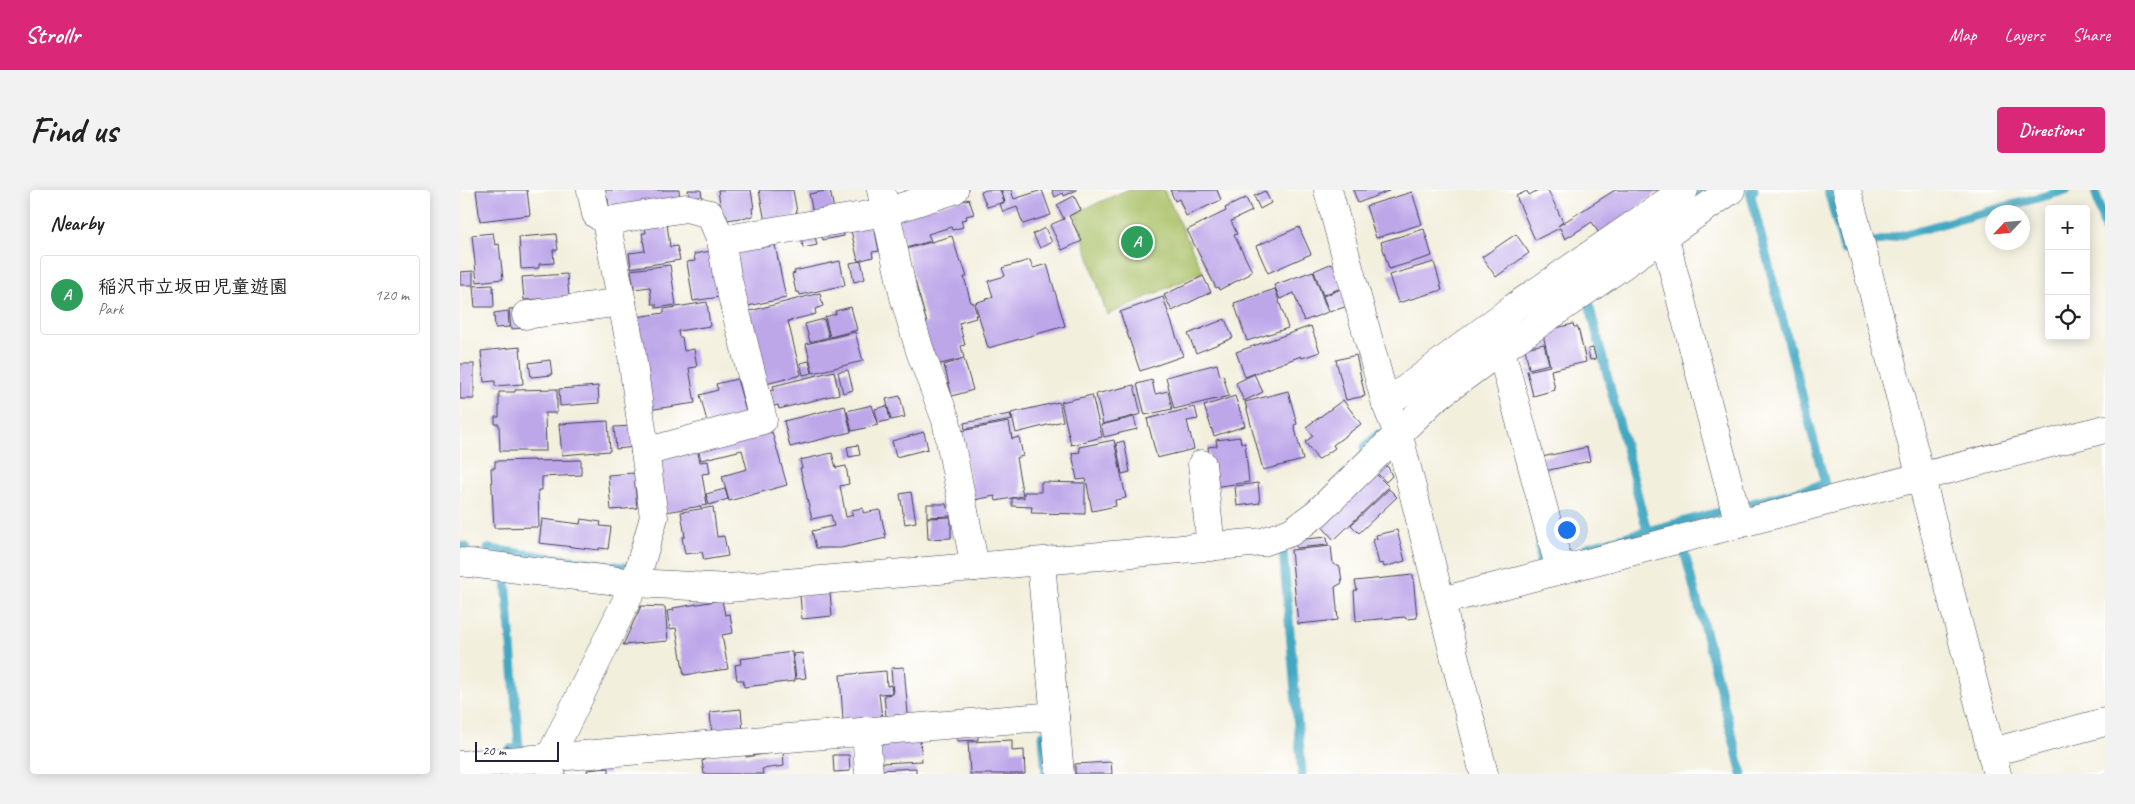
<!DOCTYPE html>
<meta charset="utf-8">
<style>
:root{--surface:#fff;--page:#f2f2f2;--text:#222;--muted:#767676;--line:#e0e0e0;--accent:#db2777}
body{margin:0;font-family:Caveat,"Klee One",sans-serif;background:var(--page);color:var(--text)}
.controls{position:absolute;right:15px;top:15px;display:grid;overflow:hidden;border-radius:5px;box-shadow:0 2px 12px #0003}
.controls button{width:45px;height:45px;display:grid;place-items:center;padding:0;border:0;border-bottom:1px solid var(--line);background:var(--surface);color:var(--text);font:25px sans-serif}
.compass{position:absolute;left:1525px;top:15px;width:45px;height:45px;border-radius:50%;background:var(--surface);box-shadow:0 2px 12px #0003;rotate:244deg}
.scale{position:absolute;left:15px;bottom:12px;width:84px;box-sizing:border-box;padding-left:5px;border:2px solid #22223b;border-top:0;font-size:14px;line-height:18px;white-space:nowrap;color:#22223b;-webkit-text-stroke:4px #fff;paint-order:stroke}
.you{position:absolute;left:1106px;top:339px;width:18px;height:18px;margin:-12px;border:4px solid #fff;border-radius:50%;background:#1a73e8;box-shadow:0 0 0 8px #1a73e833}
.badge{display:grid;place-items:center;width:32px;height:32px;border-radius:50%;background:var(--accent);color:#fff;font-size:16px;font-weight:700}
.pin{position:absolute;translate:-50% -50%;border:2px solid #fff;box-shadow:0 1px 5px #0006}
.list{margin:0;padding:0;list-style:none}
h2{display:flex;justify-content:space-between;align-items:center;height:65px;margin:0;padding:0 20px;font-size:21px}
h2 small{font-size:16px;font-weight:400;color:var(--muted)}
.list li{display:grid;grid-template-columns:32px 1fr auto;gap:15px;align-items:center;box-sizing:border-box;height:80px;margin:0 10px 10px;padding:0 10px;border:1px solid var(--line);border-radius:5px}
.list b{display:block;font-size:19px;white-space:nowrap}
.list p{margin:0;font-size:16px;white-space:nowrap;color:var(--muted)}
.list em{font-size:16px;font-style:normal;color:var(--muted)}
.icon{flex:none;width:28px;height:28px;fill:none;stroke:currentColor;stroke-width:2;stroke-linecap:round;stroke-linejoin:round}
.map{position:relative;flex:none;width:1645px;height:584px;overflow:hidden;border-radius:5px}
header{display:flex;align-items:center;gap:30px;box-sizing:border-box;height:70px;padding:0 25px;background:var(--accent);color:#fff}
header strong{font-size:24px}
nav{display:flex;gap:28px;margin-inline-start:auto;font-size:18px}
.intro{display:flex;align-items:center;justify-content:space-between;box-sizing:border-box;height:120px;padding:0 30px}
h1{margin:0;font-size:35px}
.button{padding:12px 22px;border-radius:5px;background:var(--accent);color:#fff;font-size:18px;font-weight:700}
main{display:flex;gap:30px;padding:0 30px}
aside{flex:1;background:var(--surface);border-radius:5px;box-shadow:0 2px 12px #0003}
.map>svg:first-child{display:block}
.green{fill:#a9c065;stroke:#667150}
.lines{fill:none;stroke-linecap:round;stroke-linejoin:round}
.stream{stroke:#42a8c2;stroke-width:9}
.building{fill:#bea7e9}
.minor-casing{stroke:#414153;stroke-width:29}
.minor{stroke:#fff;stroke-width:28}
</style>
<header>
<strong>Strollr</strong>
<nav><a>Map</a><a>Layers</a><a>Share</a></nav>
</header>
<div class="intro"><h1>Find us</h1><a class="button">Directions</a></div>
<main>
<aside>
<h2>Nearby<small></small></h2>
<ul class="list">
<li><span class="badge" style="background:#2e9e5b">A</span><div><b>稲沢市立坂田児童遊園</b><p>Park</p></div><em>120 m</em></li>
</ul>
</aside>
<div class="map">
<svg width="1645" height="584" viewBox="0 0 1645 584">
<rect width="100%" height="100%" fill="#fff"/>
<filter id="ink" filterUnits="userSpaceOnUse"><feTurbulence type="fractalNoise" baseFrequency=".02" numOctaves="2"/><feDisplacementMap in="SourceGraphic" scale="10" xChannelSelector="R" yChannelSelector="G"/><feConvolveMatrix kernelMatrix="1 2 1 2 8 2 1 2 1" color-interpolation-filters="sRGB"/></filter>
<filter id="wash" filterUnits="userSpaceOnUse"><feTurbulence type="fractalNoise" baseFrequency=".0096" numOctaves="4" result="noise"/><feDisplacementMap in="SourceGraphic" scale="20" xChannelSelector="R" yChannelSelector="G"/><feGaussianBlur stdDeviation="1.12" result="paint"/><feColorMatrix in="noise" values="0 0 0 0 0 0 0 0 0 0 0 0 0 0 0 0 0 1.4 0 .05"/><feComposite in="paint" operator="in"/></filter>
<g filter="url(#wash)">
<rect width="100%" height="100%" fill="#f3efdd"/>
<path class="green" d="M 667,0 L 704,0 L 743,82 L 647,125 L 615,23 Z"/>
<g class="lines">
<g class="stream">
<path d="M 1368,0 L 1384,60"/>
<path d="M 1635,0 L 1645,40"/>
<path d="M 1228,12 L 1244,0"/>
<path d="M 1412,53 L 1607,0"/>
<path d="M 1128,110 L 1187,341"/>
<path d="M 904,258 L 918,244"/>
<path d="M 1292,313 L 1365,294 L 1290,2 L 1294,0"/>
<path d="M 0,356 L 6,357"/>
<path d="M 1126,357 L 1259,322"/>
<path d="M 28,359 L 171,378"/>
<path d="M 823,359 L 842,584"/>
<path d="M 1224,360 L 1282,584"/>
<path d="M 1080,372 L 1080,350"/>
<path d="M 46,390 L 59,558 L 50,559"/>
<path d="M 583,545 L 586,584"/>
</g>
</g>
<g id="blocks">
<g class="building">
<path d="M 16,0 L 67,0 L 70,25 L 20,31 Z"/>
<path d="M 141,0 L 219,0 L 220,11 L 149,17 L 148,9 L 140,10 Z"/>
<path d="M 228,0 L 241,0 L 242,7 L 230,9 Z"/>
<path d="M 258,0 L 291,0 L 294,18 L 292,18 L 293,26 L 267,30 L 267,26 L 262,27 Z"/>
<path d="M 299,0 L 333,0 L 337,22 L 335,23 L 335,26 L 305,32 Z"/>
<path d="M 370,0 L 375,24 L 354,28 L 349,4 Z"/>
<path d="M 526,0 L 540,0 L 544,12 L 527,17 L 521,2 Z"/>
<path d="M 541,0 L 551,0 L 554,9 L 582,0 L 591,25 L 563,34 L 557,17 L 543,22 L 540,14 L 545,12 Z"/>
<path d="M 592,0 L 617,0 L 604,6 L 603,3 L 595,7 Z"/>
<path d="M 710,0 L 757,0 L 761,10 L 726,26 L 719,9 L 715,11 Z"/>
<path d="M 893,0 L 931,0 L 898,13 Z"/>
<path d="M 1078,0 L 1088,0 L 1103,32 L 1098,36 L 1155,0 L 1200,0 L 1140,45 L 1132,32 L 1105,49 L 1100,38 L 1075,50 L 1056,6 L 1067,1 L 1069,5 Z"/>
<path d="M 805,1 L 811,13 L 800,19 L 794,6 Z"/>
<path d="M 952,2 L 962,34 L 916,48 L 906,16 Z"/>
<path d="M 614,6 L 621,20 L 609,26 L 622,51 L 602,60 L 590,35 L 604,29 L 597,15 Z"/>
<path d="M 786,8 L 792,21 L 771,31 L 777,44 L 774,45 L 792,81 L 789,82 L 790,84 L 759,100 L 758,97 L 756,98 L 727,40 L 766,21 L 765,18 Z"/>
<path d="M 502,9 L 502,11 L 509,9 L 514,24 L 506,26 L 507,29 L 501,30 L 503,37 L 492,40 L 491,37 L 468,44 L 471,51 L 446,58 L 437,27 Z"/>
<path d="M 413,31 L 419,61 L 412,62 L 413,67 L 398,71 L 390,36 Z"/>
<path d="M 207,34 L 210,57 L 217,56 L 220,70 L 171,78 L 169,63 L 185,61 L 182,43 L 186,43 L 185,38 Z"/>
<path d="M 382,37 L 384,46 L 363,50 L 361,41 Z"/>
<path d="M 839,37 L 851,64 L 808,83 L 796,56 Z"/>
<path d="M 585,38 L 592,52 L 580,58 L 573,44 Z"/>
<path d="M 964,39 L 972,66 L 929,79 L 921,52 Z"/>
<path d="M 354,42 L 357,55 L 343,58 L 341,45 Z"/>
<path d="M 33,43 L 35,55 L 39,54 L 43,89 L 17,92 L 12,45 Z"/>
<path d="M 96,44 L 98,60 L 93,60 L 94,73 L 79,74 L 79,78 L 61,79 L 59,47 Z"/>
<path d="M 1056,44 L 1069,63 L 1036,87 L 1022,67 Z"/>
<path d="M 492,46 L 500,72 L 502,72 L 507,87 L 504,87 L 511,113 L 513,112 L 517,125 L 515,125 L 516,128 L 499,133 L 505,155 L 501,156 L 504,168 L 477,175 L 458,135 L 467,133 L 446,59 Z"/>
<path d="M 304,50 L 305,57 L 315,55 L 326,108 L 283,117 L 270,58 Z"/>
<path d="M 251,61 L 259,107 L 233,111 L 227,72 L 235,71 L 234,64 Z"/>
<path d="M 570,70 L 573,78 L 587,74 L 605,136 L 528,158 L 515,113 L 533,107 L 528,91 L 545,86 L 542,78 Z"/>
<path d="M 380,71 L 385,95 L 340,105 L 339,102 L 336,102 L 332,84 L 335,83 L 334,81 Z"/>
<path d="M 401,71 L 405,89 L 394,92 L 390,73 Z"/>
<path d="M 974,72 L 982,100 L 938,113 L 929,85 Z"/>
<path d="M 870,74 L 875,76 L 881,98 L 863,105 L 854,81 Z"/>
<path d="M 210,75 L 216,115 L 196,118 L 196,114 L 192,114 L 190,97 L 174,99 L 171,80 Z"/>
<path d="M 13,81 L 13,95 L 0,95 L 0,82 Z"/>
<path d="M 853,81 L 868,122 L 844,131 L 834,103 L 820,109 L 814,95 Z"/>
<path d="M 107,84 L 109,107 L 64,110 L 62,87 Z"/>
<path d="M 743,86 L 751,102 L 712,121 L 704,105 Z"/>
<path d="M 33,95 L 34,117 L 15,117 L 13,96 Z"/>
<path d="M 815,99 L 828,138 L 787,151 L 774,113 Z"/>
<path d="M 881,99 L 888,116 L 869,122 L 863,106 Z"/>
<path d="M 360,103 L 363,116 L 355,119 L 356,124 L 328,131 L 341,185 L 306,194 L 286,122 Z"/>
<path d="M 703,107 L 723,166 L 680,181 L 660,122 Z"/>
<path d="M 247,112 L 250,136 L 218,141 L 219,147 L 222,147 L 224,161 L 234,159 L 237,177 L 229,178 L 235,213 L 188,220 L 176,127 L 204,123 L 204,119 Z"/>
<path d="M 391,117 L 397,140 L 370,147 L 365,127 L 376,124 L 375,121 Z"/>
<path d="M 62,118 L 63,138 L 51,139 L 49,119 Z"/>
<path d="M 48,121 L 49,137 L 35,138 L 34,123 Z"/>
<path d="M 364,129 L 369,147 L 350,152 L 345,134 Z"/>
<path d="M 765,129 L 773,148 L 736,163 L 728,144 Z"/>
<path d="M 1113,134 L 1114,137 L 1118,137 L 1126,172 L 1091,180 L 1095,200 L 1073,206 L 1067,181 L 1090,176 L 1083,144 L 1087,140 Z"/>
<path d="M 851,136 L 860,162 L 842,168 L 841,166 L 785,187 L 776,162 Z"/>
<path d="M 395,142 L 403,171 L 353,183 L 346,154 Z"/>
<path d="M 1084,154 L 1089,174 L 1069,179 L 1065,158 Z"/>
<path d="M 60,157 L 63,194 L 35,196 L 35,191 L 24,192 L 21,161 Z"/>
<path d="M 1133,158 L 1136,169 L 1130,170 L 1128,159 Z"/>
<path d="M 896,165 L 905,206 L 886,210 L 876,170 Z"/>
<path d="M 504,169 L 513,200 L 492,206 L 484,175 Z"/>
<path d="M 90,170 L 92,185 L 71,187 L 69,173 Z"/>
<path d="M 349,171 L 352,183 L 343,185 L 340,173 Z"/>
<rect x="0" y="174" width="14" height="35"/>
<path d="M 757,174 L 760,186 L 763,185 L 769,206 L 714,219 L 706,187 Z"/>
<path d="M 388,180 L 393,200 L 383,203 L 378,182 Z"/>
<path d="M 374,181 L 379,204 L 319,219 L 318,215 L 314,216 L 310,201 L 314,200 L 313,196 Z"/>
<path d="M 794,184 L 803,202 L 784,211 L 776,193 Z"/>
<path d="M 277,189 L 287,225 L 248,235 L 240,205 L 258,200 L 256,194 Z"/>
<path d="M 692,190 L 695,204 L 708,201 L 712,219 L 685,225 L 677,194 Z"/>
<path d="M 674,195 L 681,224 L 643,234 L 636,204 Z"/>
<path d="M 138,196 L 139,213 L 100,216 L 99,199 Z"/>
<path d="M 97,199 L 97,223 L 85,223 L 86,261 L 40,261 L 39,234 L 35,234 L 35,227 L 39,227 L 39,202 L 55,202 L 55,200 Z"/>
<path d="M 828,201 L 837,234 L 834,235 L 843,270 L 803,280 L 785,212 Z"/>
<path d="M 632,205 L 642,247 L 611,255 L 601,212 Z"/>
<path d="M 440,206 L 445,227 L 431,230 L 426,209 Z"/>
<path d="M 775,206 L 785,236 L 754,246 L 744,216 Z"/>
<path d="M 883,210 L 901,234 L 873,255 L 875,258 L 858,270 L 845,252 L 853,246 L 846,237 Z"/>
<path d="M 599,212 L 603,231 L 556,243 L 551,223 Z"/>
<path d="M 412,215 L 418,235 L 392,241 L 387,221 Z"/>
<path d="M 385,216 L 391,242 L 330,257 L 324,231 Z"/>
<path d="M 427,216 L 430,230 L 418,233 L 415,219 Z"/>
<path d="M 735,217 L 738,229 L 727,231 L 734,259 L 697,268 L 687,229 Z"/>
<path d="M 550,224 L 552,230 L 505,239 L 504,233 Z"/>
<path d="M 674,227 L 677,239 L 644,247 L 641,235 Z"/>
<path d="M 148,231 L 150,261 L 102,265 L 99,234 Z"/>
<path d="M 549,232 L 552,249 L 559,247 L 563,266 L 556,268 L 563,306 L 536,311 L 535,306 L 514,310 L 501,241 Z"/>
<path d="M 174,236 L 176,257 L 156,259 L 154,237 Z"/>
<path d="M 312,242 L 327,295 L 269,311 L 262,286 L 287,279 L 282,260 L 241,270 L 238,258 Z"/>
<path d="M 464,242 L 468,259 L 436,267 L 432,251 Z"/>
<path d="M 780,247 L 781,253 L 785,253 L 789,292 L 753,297 L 748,257 L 757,256 L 756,250 Z"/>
<path d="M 654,250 L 666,308 L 655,310 L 656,316 L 632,321 L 626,289 L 617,290 L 612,263 L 620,262 L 619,257 Z"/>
<path d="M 664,251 L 670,282 L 662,284 L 656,253 Z"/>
<path d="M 398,255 L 400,265 L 389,267 L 387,257 Z"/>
<path d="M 1127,257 L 1130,271 L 1085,281 L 1082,267 Z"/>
<path d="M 237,259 L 240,272 L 248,271 L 250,283 L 242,284 L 247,315 L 206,322 L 197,271 Z"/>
<path d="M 372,263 L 376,278 L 386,276 L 389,294 L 380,296 L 386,327 L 393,325 L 391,320 L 403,318 L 403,323 L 420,320 L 426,348 L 381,358 L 356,358 L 352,341 L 374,336 L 371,325 L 352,329 L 340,278 L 342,278 L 340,270 Z"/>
<path d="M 75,270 L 75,271 L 121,270 L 121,285 L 82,287 L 82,300 L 78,300 L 79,337 L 34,338 L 31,278 L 35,278 L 35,271 Z"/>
<path d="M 920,274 L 928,277 L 932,286 L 926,292 L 914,280 Z"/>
<path d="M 913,281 L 929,297 L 874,350 L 859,333 Z"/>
<path d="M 174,283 L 177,318 L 151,320 L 148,285 Z"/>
<path d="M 581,292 L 625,293 L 625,324 L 571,323 L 572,317 L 552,316 L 552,308 L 564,308 L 564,302 L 581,302 Z"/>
<path d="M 798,293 L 800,313 L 777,316 L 775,296 Z"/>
<path d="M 265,299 L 268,309 L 249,315 L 246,304 Z"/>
<path d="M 929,299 L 937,307 L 899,343 L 891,335 Z"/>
<path d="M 451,302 L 456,332 L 445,334 L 440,304 Z"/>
<path d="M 467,314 L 486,314 L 487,318 L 491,318 L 491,326 L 467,327 Z"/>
<path d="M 253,317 L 257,347 L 264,346 L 268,366 L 244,370 L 242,362 L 225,364 L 222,347 L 225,347 L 221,322 Z"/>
<path d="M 491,327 L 491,348 L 468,349 L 467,328 Z"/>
<path d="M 82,329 L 120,334 L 121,329 L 141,332 L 140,336 L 151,337 L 148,359 L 139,358 L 139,360 L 79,353 Z"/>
<path d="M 937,340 L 945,371 L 924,377 L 923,373 L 919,374 L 913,350 L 917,349 L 916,345 Z"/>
<path d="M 867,347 L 868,355 L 836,358 L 835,350 Z"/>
<path d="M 871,356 L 873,374 L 880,377 L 882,393 L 875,397 L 878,430 L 838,434 L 831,360 Z"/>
<path d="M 953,385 L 957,428 L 946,429 L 945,427 L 896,431 L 894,401 L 897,400 L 895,391 Z"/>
<path d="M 370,402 L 372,426 L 342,429 L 340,405 Z"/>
<path d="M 262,410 L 265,425 L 270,424 L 273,443 L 262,445 L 268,479 L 224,485 L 216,438 L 210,439 L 207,421 L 214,420 L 213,418 Z"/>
<path d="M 181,416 L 205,417 L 208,451 L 163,455 Z"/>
<path d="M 332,462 L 335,491 L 284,497 L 283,490 L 277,490 L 275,475 L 281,474 L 280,469 Z"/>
<path d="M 342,463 L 346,488 L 336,489 L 333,464 Z"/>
<path d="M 444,477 L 448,524 L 426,526 L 424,505 L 433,504 L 431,478 Z"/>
<path d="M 426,481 L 427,496 L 431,495 L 432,503 L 419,504 L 422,527 L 383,530 L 380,485 Z"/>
<path d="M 281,519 L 283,542 L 252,545 L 250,522 Z"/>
<path d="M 518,543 L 518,550 L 497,551 L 497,544 Z"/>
<path d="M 460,549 L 462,571 L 421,573 L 420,551 Z"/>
<path d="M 552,550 L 552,561 L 564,560 L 565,584 L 510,584 L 508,552 Z"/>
<path d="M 323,561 L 324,576 L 302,579 L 303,584 L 244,584 L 242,571 L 245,570 L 245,568 L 285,564 L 286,567 Z"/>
<path d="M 373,565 L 389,565 L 390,581 L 374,582 Z"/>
<path d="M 651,572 L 652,584 L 615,584 L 615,574 Z"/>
<path d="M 149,578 L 149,584 L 128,584 L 127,580 Z"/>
<path d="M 456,578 L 456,584 L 418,584 L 418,580 Z"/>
</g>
</g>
</g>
<g filter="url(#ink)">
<use href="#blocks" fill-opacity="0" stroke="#414153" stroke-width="1"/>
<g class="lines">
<defs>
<g id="minor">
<path d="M 421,0 L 444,107 L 460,161 L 486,230 L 515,377"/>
<path d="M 868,0 L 926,214 L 939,246 L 1024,584"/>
<path d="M 1387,0 L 1537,584"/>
<path d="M 146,31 L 226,18 L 250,24 L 261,50 L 426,22 L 494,0"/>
<path d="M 1204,45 L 1279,334"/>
<path d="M 66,125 L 162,112"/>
<path d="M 1041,160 L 1100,380"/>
<path d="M 926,214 L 1053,118 L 1224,0"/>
<path d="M 185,262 L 303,230 L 267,86 L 261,50"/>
<path d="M 742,274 L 751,357"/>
<path d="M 0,372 L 175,393 L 269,398 L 803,352 L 831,342 L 857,323 L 974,209 L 1041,160 L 1271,0"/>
<path d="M 581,373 L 600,584"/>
<path d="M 981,411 L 1645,239"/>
<path d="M 406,541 L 409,584"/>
<path d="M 1532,562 L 1645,532"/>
<path d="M 0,575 L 595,526"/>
<path d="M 91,584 L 90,567 L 175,393 L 194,327 L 171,159 L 146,31 L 136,24 L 131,0"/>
</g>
</defs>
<use href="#minor" class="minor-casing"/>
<use href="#minor" class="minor"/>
</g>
</g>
</svg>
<div class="controls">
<button>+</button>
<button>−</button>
<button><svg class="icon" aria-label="locate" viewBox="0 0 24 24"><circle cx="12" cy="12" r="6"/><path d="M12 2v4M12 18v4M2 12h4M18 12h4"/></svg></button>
</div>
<svg class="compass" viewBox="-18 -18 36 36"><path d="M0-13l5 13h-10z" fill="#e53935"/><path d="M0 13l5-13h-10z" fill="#767676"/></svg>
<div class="scale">20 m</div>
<div class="you"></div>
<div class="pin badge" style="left:677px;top:52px;background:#2e9e5b">A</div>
</div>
</main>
